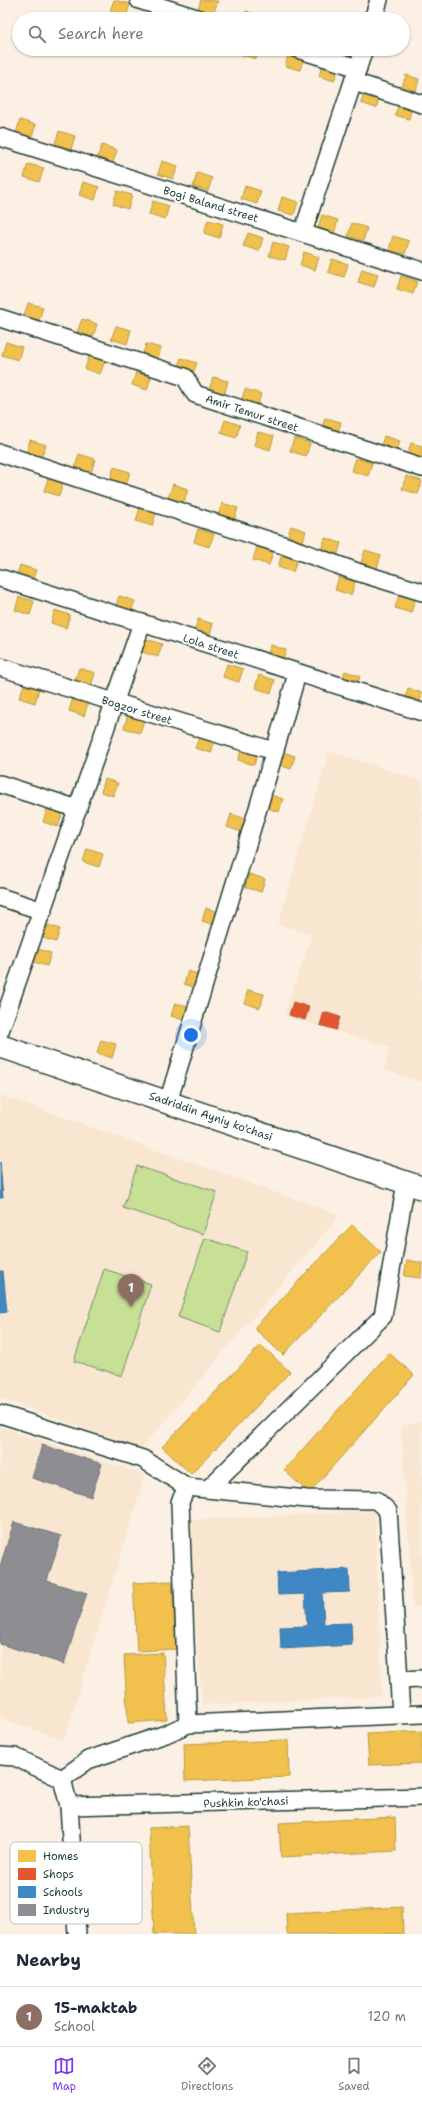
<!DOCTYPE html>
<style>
:root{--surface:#fff;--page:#f6f6f7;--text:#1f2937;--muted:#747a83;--line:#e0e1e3;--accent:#7c3aed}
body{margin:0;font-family:"Shantell Sans",sans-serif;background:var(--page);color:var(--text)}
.you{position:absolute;left:191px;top:1035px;width:14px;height:14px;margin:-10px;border:3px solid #fff;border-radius:50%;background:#1a73e8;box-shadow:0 0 0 6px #1a73e833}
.badge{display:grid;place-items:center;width:26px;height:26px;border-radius:50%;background:var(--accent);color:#fff;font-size:13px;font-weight:700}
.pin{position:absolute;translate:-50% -33px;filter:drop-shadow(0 1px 2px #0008)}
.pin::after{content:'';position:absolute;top:21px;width:14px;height:12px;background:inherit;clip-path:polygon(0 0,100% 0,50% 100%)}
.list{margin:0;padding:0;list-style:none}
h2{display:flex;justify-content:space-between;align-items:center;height:52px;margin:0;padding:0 16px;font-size:17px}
h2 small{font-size:13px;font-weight:400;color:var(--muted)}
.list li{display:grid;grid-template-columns:26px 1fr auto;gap:12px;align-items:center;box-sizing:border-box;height:60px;padding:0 16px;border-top:1px solid var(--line)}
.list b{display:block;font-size:15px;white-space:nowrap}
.list p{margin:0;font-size:13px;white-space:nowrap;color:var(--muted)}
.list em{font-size:13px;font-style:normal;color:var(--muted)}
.icon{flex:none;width:22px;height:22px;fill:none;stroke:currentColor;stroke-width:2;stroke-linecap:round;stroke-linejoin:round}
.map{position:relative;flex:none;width:422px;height:1934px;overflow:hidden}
.search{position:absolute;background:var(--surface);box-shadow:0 1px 3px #0004;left:12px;right:12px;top:12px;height:44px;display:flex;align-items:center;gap:10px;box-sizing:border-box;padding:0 14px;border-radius:22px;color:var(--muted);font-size:15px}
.sheet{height:112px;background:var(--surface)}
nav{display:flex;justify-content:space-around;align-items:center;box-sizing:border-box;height:56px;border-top:1px solid var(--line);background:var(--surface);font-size:11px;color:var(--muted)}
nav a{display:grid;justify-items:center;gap:2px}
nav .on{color:var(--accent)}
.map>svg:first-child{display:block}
.built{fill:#f8e6d0}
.green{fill:#c7e096;stroke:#738e65}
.homes{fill:#f2c14e;stroke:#b39946}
.shops{fill:#e4572e;stroke:#a94f30}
.schools{fill:#3f88c5;stroke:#35729a}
.industry{fill:#8d8d92;stroke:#6c7576}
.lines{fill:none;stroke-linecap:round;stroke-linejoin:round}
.street-casing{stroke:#1f3d34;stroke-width:20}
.secondary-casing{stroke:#1f3d34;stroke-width:25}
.street{stroke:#fff;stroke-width:17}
.secondary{stroke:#fff;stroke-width:22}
.labels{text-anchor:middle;stroke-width:4;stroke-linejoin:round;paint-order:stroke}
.street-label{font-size:11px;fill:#1f3d34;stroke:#fff}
.key{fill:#fff;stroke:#bcc5c2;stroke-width:1}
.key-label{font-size:11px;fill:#1f3d34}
</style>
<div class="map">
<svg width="422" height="1934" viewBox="0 0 422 1934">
<rect width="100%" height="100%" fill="#fbf0e3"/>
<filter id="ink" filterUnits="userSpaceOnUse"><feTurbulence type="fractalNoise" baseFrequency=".025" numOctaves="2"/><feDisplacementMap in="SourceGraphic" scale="8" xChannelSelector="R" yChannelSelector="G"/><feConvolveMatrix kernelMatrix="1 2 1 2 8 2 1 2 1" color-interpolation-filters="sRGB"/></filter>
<g filter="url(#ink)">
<g class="built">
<path d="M 329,751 L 422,781 L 422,1082 L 384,1070 L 390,1047 L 284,1016 L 312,934 L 278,924 Z"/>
<path d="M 0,1095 L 340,1215 L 141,1449 L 0,1398 Z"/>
<path d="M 422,1421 L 422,1606 L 413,1607 L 401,1427 Z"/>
<path d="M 0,1427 L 145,1475 L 64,1740 L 0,1718 Z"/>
<path d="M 375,1511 L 382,1696 L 202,1705 L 187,1520 Z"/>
</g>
<g class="green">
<path d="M 137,1166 L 217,1192 L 203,1234 L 123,1208 Z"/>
<path d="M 205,1238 L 247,1252 L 220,1332 L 178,1317 Z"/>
<path d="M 104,1269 L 151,1284 L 122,1376 L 74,1361 Z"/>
</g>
<g class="homes">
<path d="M 114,0 L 130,4 L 126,17 L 110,11 Z"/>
<path d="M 201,0 L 218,1 L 213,14 L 198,9 Z"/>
<path d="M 246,11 L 261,16 L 260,19 L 243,19 Z"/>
<path d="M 242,49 L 259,49 L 256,59 L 240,54 Z"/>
<path d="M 329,49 L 346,49 L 344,56 L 328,51 Z"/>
<path d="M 289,52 L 304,57 L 300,70 L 285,66 Z"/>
<path d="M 323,63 L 339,68 L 334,81 L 319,76 Z"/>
<path d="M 406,75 L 419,79 L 416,91 L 402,87 Z"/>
<path d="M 365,90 L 380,95 L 376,108 L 361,103 Z"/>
<path d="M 399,103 L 412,106 L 409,119 L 395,115 Z"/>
<path d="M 20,120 L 36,125 L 31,138 L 16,133 Z"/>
<path d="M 59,131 L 75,136 L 71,149 L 55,144 Z"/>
<path d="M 102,145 L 117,150 L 113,163 L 97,158 Z"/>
<path d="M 162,161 L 178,166 L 173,179 L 158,174 Z"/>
<path d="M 28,164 L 44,168 L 39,182 L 24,177 Z"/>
<path d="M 197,173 L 212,178 L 208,191 L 193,187 Z"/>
<path d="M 83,182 L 99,187 L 95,200 L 79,195 Z"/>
<path d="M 245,186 L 261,191 L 257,204 L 241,199 Z"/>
<path d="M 117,191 L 132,195 L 128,209 L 113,204 Z"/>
<path d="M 282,197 L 298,202 L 294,215 L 278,211 Z"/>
<path d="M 153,201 L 169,206 L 165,219 L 149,214 Z"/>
<path d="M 322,215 L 338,220 L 334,233 L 318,228 Z"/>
<path d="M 208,220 L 223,224 L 219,238 L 204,233 Z"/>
<path d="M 352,223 L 367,228 L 363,241 L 348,236 Z"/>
<path d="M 248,233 L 263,238 L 259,251 L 243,246 Z"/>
<path d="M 393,236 L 409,241 L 405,254 L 389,250 Z"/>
<path d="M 273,242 L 289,247 L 285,260 L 269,256 Z"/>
<path d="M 304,252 L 319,257 L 315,270 L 300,265 Z"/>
<path d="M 332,259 L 348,264 L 344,277 L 328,272 Z"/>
<path d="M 362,269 L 378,274 L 374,287 L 358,282 Z"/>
<path d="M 401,276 L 417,281 L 413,294 L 397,289 Z"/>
<path d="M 28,303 L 43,307 L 39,320 L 24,316 Z"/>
<path d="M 82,319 L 97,324 L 93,337 L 77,332 Z"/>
<path d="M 116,326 L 131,330 L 127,344 L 111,339 Z"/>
<path d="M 6,342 L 22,347 L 18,360 L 2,355 Z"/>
<path d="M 146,344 L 161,348 L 157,361 L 142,357 Z"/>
<path d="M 89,356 L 105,361 L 100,374 L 85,369 Z"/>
<path d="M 181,358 L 197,363 L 192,376 L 177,371 Z"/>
<path d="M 136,372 L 151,377 L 147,390 L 132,385 Z"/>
<path d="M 213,377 L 228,381 L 224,395 L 209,390 Z"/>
<path d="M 245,389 L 261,394 L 257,407 L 241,402 Z"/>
<path d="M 325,418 L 341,422 L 337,436 L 321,431 Z"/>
<path d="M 225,420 L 240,425 L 236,438 L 221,433 Z"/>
<path d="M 258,432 L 274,436 L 270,450 L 254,445 Z"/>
<path d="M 384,436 L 400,441 L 396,454 L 380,449 Z"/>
<path d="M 294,438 L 310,443 L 306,456 L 290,451 Z"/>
<path d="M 30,440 L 46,445 L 41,458 L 26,454 Z"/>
<path d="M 411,443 L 422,446 L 422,461 L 407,456 Z"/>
<path d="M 79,454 L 95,459 L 91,473 L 75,468 Z"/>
<path d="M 356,458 L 372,463 L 368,476 L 352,471 Z"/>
<path d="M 114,467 L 130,472 L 126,485 L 110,480 Z"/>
<path d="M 406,476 L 422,481 L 418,494 L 402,489 Z"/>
<path d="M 48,478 L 63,483 L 59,496 L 44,491 Z"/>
<path d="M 173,484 L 188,489 L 184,502 L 168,498 Z"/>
<path d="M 222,503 L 238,508 L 234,521 L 218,516 Z"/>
<path d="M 140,508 L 156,513 L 152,526 L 136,521 Z"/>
<path d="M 291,526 L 306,531 L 302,544 L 287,539 Z"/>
<path d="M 198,529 L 214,534 L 209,547 L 194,542 Z"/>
<path d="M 325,538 L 341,543 L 337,556 L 321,551 Z"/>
<path d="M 257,547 L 273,552 L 269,565 L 253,560 Z"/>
<path d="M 365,550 L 381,555 L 377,568 L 361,563 Z"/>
<path d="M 282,554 L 297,559 L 293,572 L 278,567 Z"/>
<path d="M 20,565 L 36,570 L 31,583 L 16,578 Z"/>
<path d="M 339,577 L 355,582 L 351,595 L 335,590 Z"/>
<path d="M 399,595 L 415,599 L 411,613 L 395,608 Z"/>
<path d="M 119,596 L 135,601 L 130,614 L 115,609 Z"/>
<path d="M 19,597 L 34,601 L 30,615 L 15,610 Z"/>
<path d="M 55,610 L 70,615 L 66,628 L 51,623 Z"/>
<path d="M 198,619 L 213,624 L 209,637 L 194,632 Z"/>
<path d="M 146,639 L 162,644 L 158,657 L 142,652 Z"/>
<path d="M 271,645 L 286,650 L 282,663 L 266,658 Z"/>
<path d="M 227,664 L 243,669 L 239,682 L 223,677 Z"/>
<path d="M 79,668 L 95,673 L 91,686 L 75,681 Z"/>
<path d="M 345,671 L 360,676 L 356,689 L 341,684 Z"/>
<path d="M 259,675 L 275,680 L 271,693 L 255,688 Z"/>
<path d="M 24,685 L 39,689 L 35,703 L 19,698 Z"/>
<path d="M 408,688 L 422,693 L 419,706 L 404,702 Z"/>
<path d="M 73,698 L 88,703 L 84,716 L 69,711 Z"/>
<path d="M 128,715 L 144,720 L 140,733 L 124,728 Z"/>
<path d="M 200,735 L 215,740 L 211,753 L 195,748 Z"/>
<path d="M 242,747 L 258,752 L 254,765 L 238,760 Z"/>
<path d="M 280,751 L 295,756 L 291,769 L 276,764 Z"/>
<path d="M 105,779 L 118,783 L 113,796 L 101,792 Z"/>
<path d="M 268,794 L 283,799 L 279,812 L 264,807 Z"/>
<path d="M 47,809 L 62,814 L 58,827 L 43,822 Z"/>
<path d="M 231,814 L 246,819 L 242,832 L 227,827 Z"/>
<path d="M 87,849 L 103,854 L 99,867 L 83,862 Z"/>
<path d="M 249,874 L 265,879 L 261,892 L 245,887 Z"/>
<path d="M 206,908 L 222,913 L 218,926 L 202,921 Z"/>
<path d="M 48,925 L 60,929 L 56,942 L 43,938 Z"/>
<path d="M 38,949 L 51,953 L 47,966 L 34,962 Z"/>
<path d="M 188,971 L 204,976 L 200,989 L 184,984 Z"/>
<path d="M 248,990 L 264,994 L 260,1008 L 244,1003 Z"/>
<path d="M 175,1003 L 191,1007 L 187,1021 L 171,1016 Z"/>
<path d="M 101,1040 L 116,1044 L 112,1058 L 97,1053 Z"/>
<path d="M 352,1225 L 381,1252 L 283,1355 L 254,1328 Z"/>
<path d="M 407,1260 L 422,1263 L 421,1278 L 404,1276 Z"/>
<path d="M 261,1345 L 290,1372 L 191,1474 L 162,1447 Z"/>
<path d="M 389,1353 L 414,1375 L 309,1493 L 284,1470 Z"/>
<path d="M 172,1581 L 176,1649 L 137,1651 L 133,1583 Z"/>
<path d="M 163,1653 L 167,1720 L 128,1723 L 124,1655 Z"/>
<path d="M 422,1731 L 422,1763 L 369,1765 L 367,1734 Z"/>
<path d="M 288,1740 L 289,1777 L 185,1781 L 184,1744 Z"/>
<path d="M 395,1817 L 396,1851 L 281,1857 L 279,1823 Z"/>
<path d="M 188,1826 L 194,1934 L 154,1934 L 149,1828 Z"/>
<path d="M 402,1907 L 403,1934 L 287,1934 L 286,1913 Z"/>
</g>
<g class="shops">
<path d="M 293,1002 L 309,1007 L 305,1020 L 289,1015 Z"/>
<path d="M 324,1012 L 340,1017 L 336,1030 L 320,1025 Z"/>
</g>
<g class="schools">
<path d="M 0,1162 L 3,1198 L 0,1198 Z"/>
<path d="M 0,1271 L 3,1271 L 7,1312 L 0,1313 Z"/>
<path d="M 349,1569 L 350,1592 L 322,1593 L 324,1624 L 351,1623 L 352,1645 L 281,1649 L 280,1627 L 307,1626 L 305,1594 L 278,1595 L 277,1573 Z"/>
</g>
<g class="industry">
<path d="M 42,1445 L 102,1464 L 91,1497 L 32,1478 Z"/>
<path d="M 14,1522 L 61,1536 L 47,1581 L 87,1593 L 64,1664 L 0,1644 L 0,1566 Z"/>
</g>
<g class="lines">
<defs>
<g id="street">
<path d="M 139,0 L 200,19"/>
<path d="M 373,19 L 379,0"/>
<path d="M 297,49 L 358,68"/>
<path d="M 354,82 L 422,104"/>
<path d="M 0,137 L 422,271"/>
<path d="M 303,232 L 364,49"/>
<path d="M 0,318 L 185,377 L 195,394 L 422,468"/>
<path d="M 0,453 L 283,545 L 357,572 L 422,592"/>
<path d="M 0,578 L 422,712"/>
<path d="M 0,667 L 274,751"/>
<path d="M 0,784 L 78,809"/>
<path d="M 0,897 L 43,911"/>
<path d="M 0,1031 L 142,623"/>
<path d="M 168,1102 L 259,805 L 297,674"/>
<path d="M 0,1414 L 143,1459 L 187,1487 L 307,1499 L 376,1500 L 388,1511 L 399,1680 L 422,1679"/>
<path d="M 187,1487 L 180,1502 L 188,1724"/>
<path d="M 208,1489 L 383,1316 L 406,1183"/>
<path d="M 399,1680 L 401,1715"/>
<path d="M 0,1756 L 15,1757 L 62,1779"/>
<path d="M 62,1779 L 88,1760 L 166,1734 L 188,1724 L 422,1714"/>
<path d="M 62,1779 L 69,1806 L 77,1934"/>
<path d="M 69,1806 L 422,1797"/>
</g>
<path id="secondary" d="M 0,1046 L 422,1188"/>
</defs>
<use href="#street" class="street-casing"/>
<use href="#secondary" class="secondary-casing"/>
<use href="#street" class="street"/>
<use href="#secondary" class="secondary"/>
</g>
</g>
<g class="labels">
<g class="street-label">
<text transform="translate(211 204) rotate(17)" y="4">Bogi Baland street</text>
<text transform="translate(252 413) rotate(18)" y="4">Amir Temur street</text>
<text transform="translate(211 646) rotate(18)" y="4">Lola street</text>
<text transform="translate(137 710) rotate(17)" y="4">Bogzor street</text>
<text transform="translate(211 1116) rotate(19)" y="4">Sadriddin Ayniy ko'chasi</text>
<text transform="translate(246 1802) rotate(-2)" y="4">Pushkin ko'chasi</text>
</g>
</g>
<rect x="10" y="1842" width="132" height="82" rx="6" class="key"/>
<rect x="18" y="1850" width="18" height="12" fill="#f2c14e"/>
<rect x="18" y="1868" width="18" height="12" fill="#e4572e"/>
<rect x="18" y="1886" width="18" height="12" fill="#3f88c5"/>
<rect x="18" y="1904" width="18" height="12" fill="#8d8d92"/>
<g class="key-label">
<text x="43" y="1860">Homes</text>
<text x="43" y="1878">Shops</text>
<text x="43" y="1896">Schools</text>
<text x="43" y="1914">Industry</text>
</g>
</svg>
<div class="you"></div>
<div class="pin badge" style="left:131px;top:1307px;background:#8d6e63">1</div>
<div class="search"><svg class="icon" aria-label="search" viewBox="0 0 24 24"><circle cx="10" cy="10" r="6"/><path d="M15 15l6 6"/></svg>Search here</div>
</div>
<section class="sheet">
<h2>Nearby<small></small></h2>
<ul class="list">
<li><span class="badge" style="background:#8d6e63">1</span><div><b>15-maktab</b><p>School</p></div><em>120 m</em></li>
</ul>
</section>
<nav>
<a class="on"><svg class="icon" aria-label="map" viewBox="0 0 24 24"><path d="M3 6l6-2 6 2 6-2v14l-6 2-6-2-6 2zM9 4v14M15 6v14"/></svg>Map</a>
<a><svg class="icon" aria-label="directions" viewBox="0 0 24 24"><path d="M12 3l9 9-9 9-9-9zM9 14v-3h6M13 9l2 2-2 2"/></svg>Directions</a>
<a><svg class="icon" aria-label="saved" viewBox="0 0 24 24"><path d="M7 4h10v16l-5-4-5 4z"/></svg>Saved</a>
</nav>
